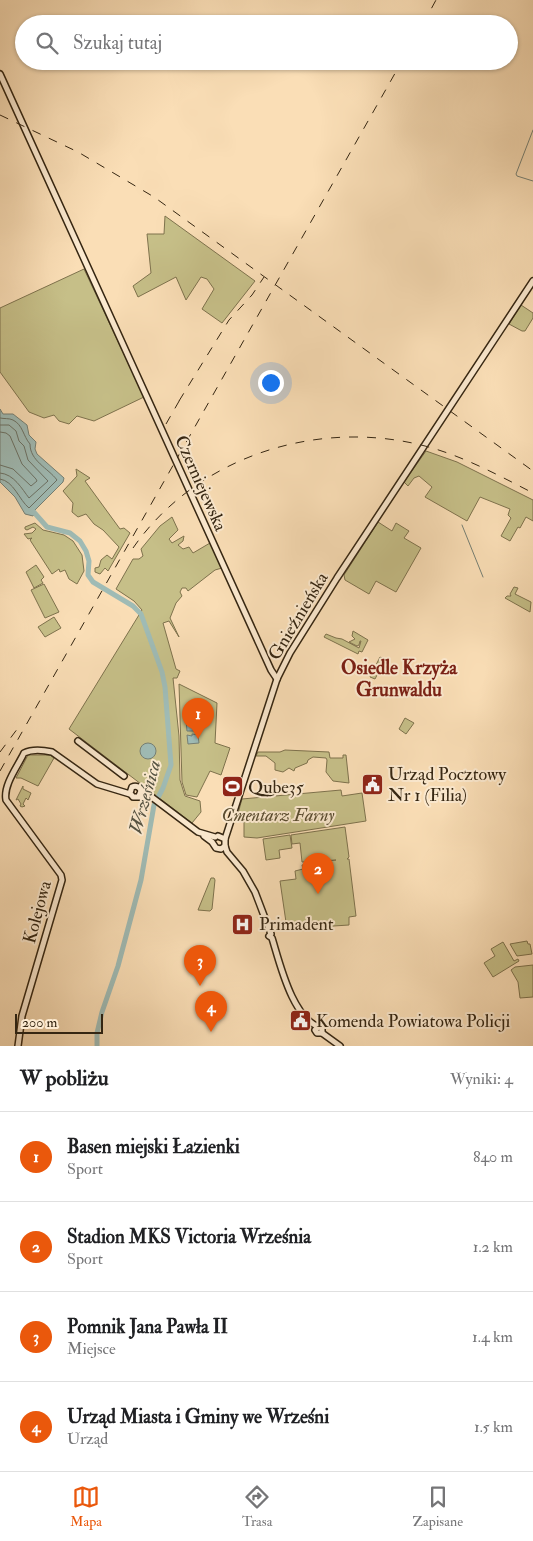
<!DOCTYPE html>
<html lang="pl">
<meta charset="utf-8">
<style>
:root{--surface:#fff;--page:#f6f6f6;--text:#202124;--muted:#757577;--line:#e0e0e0;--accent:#ea580c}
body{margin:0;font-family:"IM FELL Double Pica",serif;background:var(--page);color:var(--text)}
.scale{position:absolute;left:15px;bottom:12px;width:88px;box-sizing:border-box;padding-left:5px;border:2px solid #352612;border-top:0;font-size:14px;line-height:18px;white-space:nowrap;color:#352612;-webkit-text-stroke:4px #fcead0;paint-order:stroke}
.you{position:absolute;left:270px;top:382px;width:18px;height:18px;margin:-12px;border:4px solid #fff;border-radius:50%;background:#1a73e8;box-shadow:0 0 0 8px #1a73e833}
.badge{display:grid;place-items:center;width:32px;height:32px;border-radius:50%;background:var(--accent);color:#fff;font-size:16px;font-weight:700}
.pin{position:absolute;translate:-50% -41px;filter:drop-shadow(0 1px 2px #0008)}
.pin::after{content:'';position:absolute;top:26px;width:18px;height:15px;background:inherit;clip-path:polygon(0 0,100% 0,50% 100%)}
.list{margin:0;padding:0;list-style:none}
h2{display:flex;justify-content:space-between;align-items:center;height:65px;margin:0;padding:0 20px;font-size:21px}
h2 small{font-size:16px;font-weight:400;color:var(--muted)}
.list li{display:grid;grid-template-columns:32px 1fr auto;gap:15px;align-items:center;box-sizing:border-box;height:90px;padding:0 20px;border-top:1px solid var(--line)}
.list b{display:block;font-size:19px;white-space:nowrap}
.list p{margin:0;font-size:16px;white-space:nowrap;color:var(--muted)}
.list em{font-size:16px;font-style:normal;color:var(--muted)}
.icon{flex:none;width:28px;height:28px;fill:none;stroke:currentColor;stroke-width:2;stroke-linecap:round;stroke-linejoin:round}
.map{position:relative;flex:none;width:533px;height:1046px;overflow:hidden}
.search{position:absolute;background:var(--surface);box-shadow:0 1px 4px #0004;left:15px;right:15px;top:15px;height:55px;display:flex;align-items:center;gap:12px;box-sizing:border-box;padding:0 18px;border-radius:28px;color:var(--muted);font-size:19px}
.sheet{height:425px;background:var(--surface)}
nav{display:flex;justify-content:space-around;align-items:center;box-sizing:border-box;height:70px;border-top:1px solid var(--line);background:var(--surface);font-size:14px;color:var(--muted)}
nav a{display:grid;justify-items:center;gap:2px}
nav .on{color:var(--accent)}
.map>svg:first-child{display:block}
.green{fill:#c6bf88;stroke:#7e724d}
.water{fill:#9fbbb5;stroke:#757f74}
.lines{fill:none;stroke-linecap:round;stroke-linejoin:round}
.shore{stroke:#6a7064;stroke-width:1}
.stream{stroke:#757f74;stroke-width:1}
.river{stroke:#9fbbb5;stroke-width:5}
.secondary-casing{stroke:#352612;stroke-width:8}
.secondary{stroke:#fcead0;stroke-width:5}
.rail{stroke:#352612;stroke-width:1;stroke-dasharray:9 9;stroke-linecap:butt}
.labels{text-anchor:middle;stroke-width:4;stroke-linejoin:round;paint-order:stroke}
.street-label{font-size:18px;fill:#352612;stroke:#fcead0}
.poi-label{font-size:18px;fill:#352612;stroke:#fcead0;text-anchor:start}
.park-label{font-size:18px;font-style:italic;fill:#594c30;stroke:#fcead0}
.neighbourhood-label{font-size:19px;font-weight:bold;fill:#7a1f14;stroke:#fcead0}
.water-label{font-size:19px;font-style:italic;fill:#555343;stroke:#fcead0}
</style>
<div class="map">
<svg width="533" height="1046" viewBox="0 0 533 1046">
<rect width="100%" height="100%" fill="#fadeb6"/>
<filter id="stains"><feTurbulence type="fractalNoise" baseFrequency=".004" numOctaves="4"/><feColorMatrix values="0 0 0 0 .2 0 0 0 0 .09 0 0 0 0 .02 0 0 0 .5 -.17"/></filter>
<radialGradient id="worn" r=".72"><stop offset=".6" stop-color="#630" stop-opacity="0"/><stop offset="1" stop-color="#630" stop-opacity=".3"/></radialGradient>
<g class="green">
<path d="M 165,216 L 255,281 L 222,323 L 202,309 L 214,289 L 207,279 L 201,277 L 186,300 L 176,277 L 138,297 L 133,286 L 151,273 L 147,234 L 164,234 Z"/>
<path d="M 84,269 L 144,397 L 94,421 L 77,416 L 69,424 L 59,421 L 54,415 L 44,418 L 29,412 L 0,372 L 0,308 Z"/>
<path d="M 521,305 L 533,313 L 533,318 L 525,331 L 522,331 L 509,324 Z"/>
<path d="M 426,451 L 457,462 L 533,500 L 533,521 L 526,517 L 520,528 L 518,527 L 510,541 L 501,536 L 511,518 L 508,515 L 510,509 L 480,497 L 467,521 L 425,497 L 432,487 L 419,476 L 414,478 L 408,486 L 404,482 Z"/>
<path d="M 76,469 L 90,478 L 85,481 L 120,529 L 124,528 L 130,533 L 108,571 L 105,568 L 100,574 L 95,572 L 95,568 L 99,567 L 101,560 L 107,555 L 112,559 L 119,547 L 103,530 L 94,524 L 86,514 L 78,517 L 72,512 L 73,503 L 63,491 L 77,476 Z"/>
<path d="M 172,517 L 178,530 L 169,539 L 172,543 L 184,536 L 183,541 L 178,545 L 183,549 L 189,547 L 193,553 L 210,543 L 222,568 L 215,570 L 188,591 L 186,588 L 182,588 L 180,592 L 182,596 L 176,603 L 170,618 L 179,637 L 169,621 L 163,623 L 176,669 L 180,671 L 177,678 L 173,678 L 179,736 L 180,780 L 185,796 L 200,801 L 201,812 L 192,823 L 69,729 L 142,610 L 134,601 L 116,589 L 133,559 L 139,559 L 143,556 L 141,549 L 160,526 Z"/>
<path d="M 378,522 L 392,531 L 396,523 L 409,531 L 404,538 L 421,548 L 396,592 L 376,581 L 369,594 L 345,580 L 344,575 Z"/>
<path d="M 35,523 L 43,530 L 64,535 L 73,541 L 82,555 L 84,571 L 77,584 L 69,579 L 65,570 L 60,572 L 59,569 L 52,574 L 30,540 L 32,538 L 28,539 L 24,534 L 32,533 L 36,529 L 33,527 L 27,530 L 25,529 L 25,527 Z"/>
<path d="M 36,565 L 44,577 L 41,580 L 43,583 L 34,588 L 26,572 Z"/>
<path d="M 44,584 L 59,612 L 45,618 L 31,590 Z"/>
<path d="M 514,587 L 518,588 L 515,594 L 531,602 L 530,612 L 505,598 L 507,596 L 511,596 L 510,594 Z"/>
<path d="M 54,617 L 61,628 L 45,637 L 38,627 Z"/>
<path d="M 353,631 L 368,640 L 362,652 L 359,651 L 358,654 L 324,637 L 326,634 L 336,638 L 342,639 L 359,648 L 361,641 L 360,641 L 359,645 L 357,646 L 349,642 L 355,639 L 352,636 Z"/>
<path d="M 380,657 L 385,660 L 375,679 L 370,677 Z"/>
<path d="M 179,684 L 217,703 L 215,743 L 230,748 L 221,775 L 210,771 L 197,797 L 186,795 L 182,782 Z"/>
<path d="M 405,718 L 414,723 L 406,734 L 399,729 Z"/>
<path d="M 285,750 L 329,752 L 330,758 L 343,758 L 343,755 L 346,755 L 349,783 L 333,781 L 326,772 L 327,760 L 326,758 L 313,757 L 308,760 L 307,763 L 295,768 L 294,771 L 289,768 L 283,772 L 275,770 L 275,763 L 266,756 L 256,756 L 258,752 L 280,752 Z"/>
<path d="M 28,755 L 50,755 L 54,758 L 38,786 L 21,778 L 16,778 Z"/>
<path d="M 23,786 L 23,789 L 31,793 L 28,800 L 26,798 L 23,804 L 25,806 L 22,807 L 20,806 L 21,804 L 18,799 L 16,800 Z"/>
<path d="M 341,790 L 342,796 L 362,793 L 366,821 L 257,838 L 244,837 L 244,822 L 236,821 L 242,799 Z"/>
<path d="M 345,827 L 349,857 L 347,859 L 349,859 L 356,916 L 349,917 L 349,925 L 287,929 L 280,881 L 296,879 L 295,871 L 303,869 L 302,865 L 336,860 L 302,862 L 300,843 L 292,844 L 291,835 Z"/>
<path d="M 290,835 L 292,848 L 279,850 L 280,858 L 266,860 L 263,839 Z"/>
<path d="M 211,878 L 214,878 L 215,880 L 212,909 L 210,911 L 198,910 Z"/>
<path d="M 527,941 L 528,944 L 530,944 L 532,954 L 517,956 L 510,944 Z"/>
<path d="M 503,942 L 514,961 L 518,959 L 519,961 L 493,977 L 484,963 L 495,956 L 491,949 Z"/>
<path d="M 533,965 L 533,997 L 520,998 L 518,982 L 511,970 L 515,967 Z"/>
</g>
<g class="water">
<path d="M 0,409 L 3,414 L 13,414 L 27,425 L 29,435 L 36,442 L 35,449 L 37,454 L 64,478 L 63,482 L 34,511 L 35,513 L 33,516 L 25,514 L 15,497 L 0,482 Z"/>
<path d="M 188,712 L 191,713 L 192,717 L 195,712 L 199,714 L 200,727 L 195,727 L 195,731 L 187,731 L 186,720 L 194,719 L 188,719 L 185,717 L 185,713 Z"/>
<path d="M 192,734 L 198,735 L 199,743 L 188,744 L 187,735 L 192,736 Z"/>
<circle cx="148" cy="751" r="8"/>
</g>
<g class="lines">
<g class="shore">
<path d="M 0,418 C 4,419 9,418 13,420 C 23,425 23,436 30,444 C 30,461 48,468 57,480 L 29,508 C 19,500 14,481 0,479"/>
<path d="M 0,425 L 9,425 L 16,431 L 19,441 L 24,446 L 28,460 L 48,481 L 29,498 C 22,489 14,474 0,473"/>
<path d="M 0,432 L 6,433 L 10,436 L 22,464 L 36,479 L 37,481 L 31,486 L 13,469 L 0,465"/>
</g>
<g class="stream">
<path d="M 533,130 L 516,174 L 517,176 L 533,181"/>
<path d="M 462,525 L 483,577"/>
</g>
<path class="river" d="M 32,510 L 47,527 L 70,533 L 80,541 L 86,551 L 89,561 L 88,575 L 93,582 L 133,606 L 141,614 L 162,672 L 165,687 L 171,765 L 163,788 L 154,805 L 141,880 L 118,966 L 102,1012 L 97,1033 L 97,1046"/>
<defs>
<g id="secondary">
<path d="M 0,74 L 271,670 L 277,679"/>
<path d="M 78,741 L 124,776"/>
<path d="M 141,789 L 198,832 L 215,837"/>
<path d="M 139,796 L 141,791 C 140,787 136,785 132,787 L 130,793 L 133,797 L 148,797"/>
<path d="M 204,836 L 212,842 L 216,848 L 221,849 L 225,846"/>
<path d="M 218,836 L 225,839 L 225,846 L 227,852 L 243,871 L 255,892 L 271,934 L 269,936 L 272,938 C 280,964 293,1021 322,1028 L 322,1033"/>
<path d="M 225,839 L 277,679 L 290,653 L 337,578 L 533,281"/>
<path d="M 317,1028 L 315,1030 L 317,1033 L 322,1033 L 340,1046"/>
<path d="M 18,1046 L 22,1016 L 62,880 L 61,875 L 6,800 C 3,785 18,766 24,753 C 32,749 43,750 52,752 L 97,784 L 130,794"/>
</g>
</defs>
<use href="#secondary" class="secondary-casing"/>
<use href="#secondary" class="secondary"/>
<g class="rail">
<path d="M 423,24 L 436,0"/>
<path d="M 0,115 L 78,152 L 154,197 L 533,471"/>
<path d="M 179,401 L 229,320 L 252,295 L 264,277"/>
<path d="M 166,424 L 182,396"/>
<path d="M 133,548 C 197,456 318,418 425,446 C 463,456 498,475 533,493"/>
<path d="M 0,752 L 18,728"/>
<path d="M 0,771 L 402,61"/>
</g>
</g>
<defs>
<symbol id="civic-square" viewBox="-11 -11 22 22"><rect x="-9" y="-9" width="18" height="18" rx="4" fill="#8f2418" stroke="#fcead0"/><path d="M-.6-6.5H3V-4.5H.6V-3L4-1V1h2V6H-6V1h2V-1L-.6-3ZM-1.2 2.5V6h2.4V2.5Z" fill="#fff"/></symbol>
<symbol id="stadium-square" viewBox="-11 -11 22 22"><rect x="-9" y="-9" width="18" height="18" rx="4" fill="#8f2418" stroke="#fcead0"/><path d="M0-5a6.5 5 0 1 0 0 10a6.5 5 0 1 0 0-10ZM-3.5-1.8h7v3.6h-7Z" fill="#fff"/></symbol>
<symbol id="hospital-square" viewBox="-11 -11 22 22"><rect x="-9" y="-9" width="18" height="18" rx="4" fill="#8f2418" stroke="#fcead0"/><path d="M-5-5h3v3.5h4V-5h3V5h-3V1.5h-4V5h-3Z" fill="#fff"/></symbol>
</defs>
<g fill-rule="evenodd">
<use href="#civic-square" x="360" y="772" width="25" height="25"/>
<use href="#stadium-square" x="220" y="774" width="25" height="25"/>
<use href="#hospital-square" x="230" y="912" width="25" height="25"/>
<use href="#civic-square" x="288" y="1008" width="25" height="25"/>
</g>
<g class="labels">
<g class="street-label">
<text transform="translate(201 483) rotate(66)" y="6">Czerniejewska</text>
<text transform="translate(298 616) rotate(-59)" y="6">Gnieźnieńska</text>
<text transform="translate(37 912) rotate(-75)" y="6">Kolejowa</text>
</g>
<g class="poi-label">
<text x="388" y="780">Urząd Pocztowy<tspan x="388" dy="21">Nr 1 (Filia)</tspan></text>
<text x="248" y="793">Qube35</text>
<text x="259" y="930">Primadent</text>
<text x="316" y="1027">Komenda Powiatowa Policji</text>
</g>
<g class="park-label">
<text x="278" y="821">Cmentarz Farny</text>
</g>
<g class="neighbourhood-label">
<text x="399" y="674">Osiedle Krzyża<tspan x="399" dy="22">Grunwaldu</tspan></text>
</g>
<g class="water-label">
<text transform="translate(144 797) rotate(-75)" y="7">Wrześnica</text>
</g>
</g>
<rect width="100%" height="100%" filter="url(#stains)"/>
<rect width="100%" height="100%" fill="url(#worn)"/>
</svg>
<div class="scale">200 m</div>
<div class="you"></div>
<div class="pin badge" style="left:198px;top:739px">1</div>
<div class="pin badge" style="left:318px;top:894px">2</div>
<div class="pin badge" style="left:200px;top:986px">3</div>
<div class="pin badge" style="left:211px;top:1032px">4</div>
<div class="search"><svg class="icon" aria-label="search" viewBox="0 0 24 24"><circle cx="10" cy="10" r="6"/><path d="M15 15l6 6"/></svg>Szukaj tutaj</div>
</div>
<section class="sheet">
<h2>W pobliżu<small>Wyniki: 4</small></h2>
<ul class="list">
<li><span class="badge">1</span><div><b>Basen miejski Łazienki</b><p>Sport</p></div><em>840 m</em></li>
<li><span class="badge">2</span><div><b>Stadion MKS Victoria Września</b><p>Sport</p></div><em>1.2 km</em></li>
<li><span class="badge">3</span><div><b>Pomnik Jana Pawła II</b><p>Miejsce</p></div><em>1.4 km</em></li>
<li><span class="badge">4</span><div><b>Urząd Miasta i Gminy we Wrześni</b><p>Urząd</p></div><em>1.5 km</em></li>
</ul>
</section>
<nav>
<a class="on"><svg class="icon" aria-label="map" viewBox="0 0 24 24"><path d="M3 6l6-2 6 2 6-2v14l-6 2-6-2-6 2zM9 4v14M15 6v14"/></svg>Mapa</a>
<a><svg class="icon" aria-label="directions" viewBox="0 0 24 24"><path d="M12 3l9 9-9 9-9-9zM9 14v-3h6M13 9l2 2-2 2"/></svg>Trasa</a>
<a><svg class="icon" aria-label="saved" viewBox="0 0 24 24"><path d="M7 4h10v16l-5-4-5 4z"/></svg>Zapisane</a>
</nav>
